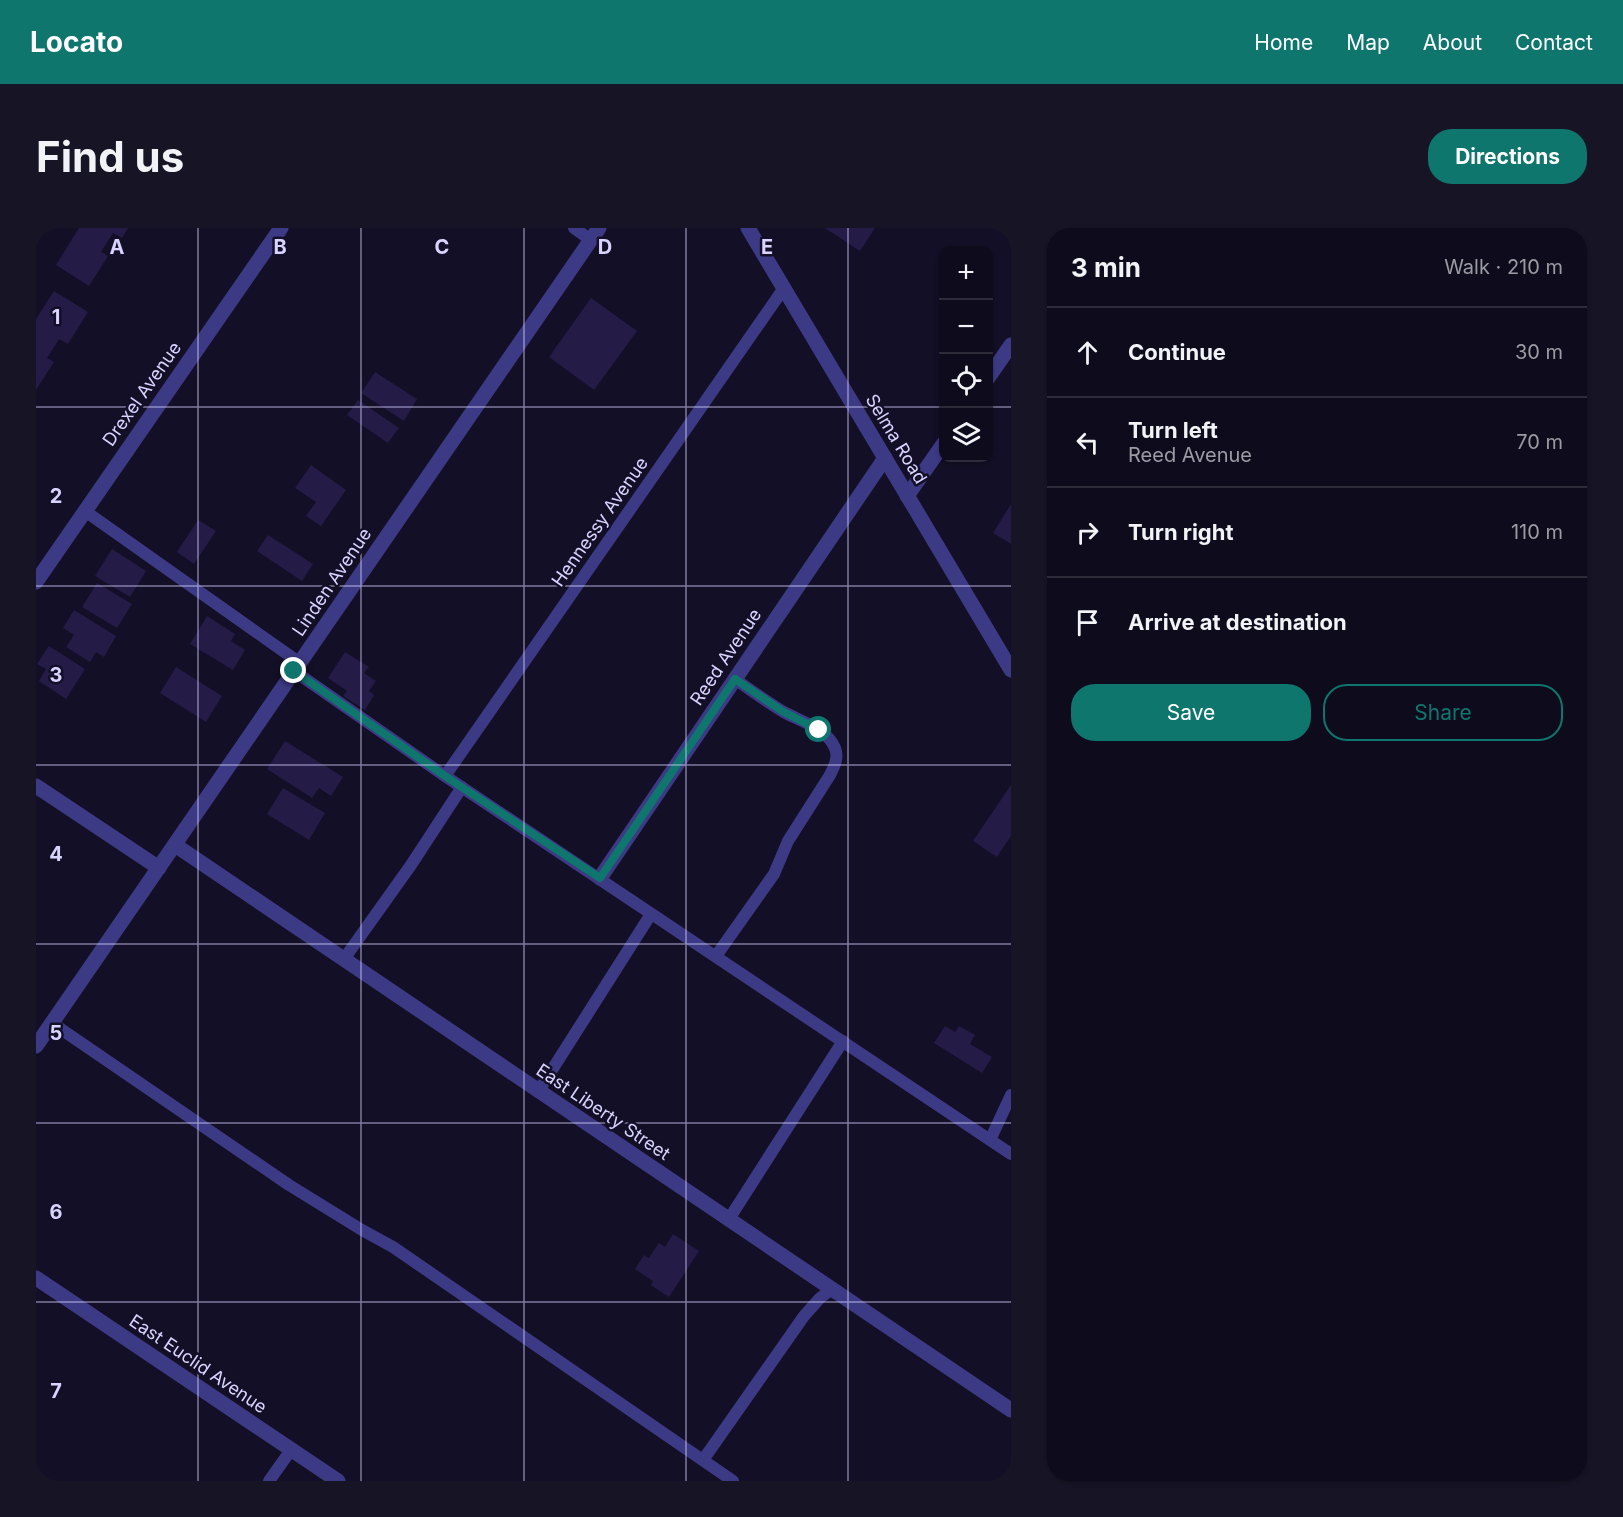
<!DOCTYPE html>
<meta charset="utf-8">
<style>
:root{--surface:#0e0b1c;--page:#171425;--text:#f1f3f6;--muted:#9b9ba3;--line:#2e2b3b;--accent:#0f766e}
body{margin:0;font-family:Inter,sans-serif;background:var(--page);color:var(--text)}
.controls{position:absolute;right:18px;top:18px;display:grid;overflow:hidden;border-radius:12px;box-shadow:0 2px 4px #0004}
.controls button{width:54px;height:54px;display:grid;place-items:center;padding:0;border:0;border-bottom:2px solid var(--line);background:var(--surface);color:var(--text);font:30px sans-serif}
.stop{position:absolute;width:18px;height:18px;margin:-14px;border:4px solid #0f766e;border-radius:50%;background:#fff}
.stop.end{background:#0f766e;border-color:#fff;box-shadow:0 2px 6px #0008}
.list{margin:0;padding:0;list-style:none}
h2{display:flex;justify-content:space-between;align-items:center;height:78px;margin:0;padding:0 24px;font-size:26px}
h2 small{font-size:20px;font-weight:400;color:var(--muted)}
.list li{display:grid;grid-template-columns:39px 1fr auto;gap:18px;align-items:center;box-sizing:border-box;height:90px;padding:0 24px;border-top:2px solid var(--line)}
.list b{display:block;font-size:22px;white-space:nowrap}
.list p{margin:0;font-size:20px;white-space:nowrap;color:var(--muted)}
.list em{font-size:20px;font-style:normal;color:var(--muted)}
.actions{display:flex;gap:12px;padding:18px 24px}
.actions a{flex:1;padding:14px 0;border:2px solid var(--accent);border-radius:24px;text-align:center;font-size:21px;color:var(--accent)}
.actions .main{background:var(--accent);color:#fff}
.icon{flex:none;width:33px;height:33px;fill:none;stroke:currentColor;stroke-width:2;stroke-linecap:round;stroke-linejoin:round}
.map{position:relative;flex:none;width:975px;height:1253px;overflow:hidden;border-radius:24px}
header{display:flex;align-items:center;gap:36px;box-sizing:border-box;height:84px;padding:0 30px;background:var(--accent);color:#fff}
header strong{font-size:28px}
nav{display:flex;gap:33px;margin-inline-start:auto;font-size:21px}
.intro{display:flex;align-items:center;justify-content:space-between;box-sizing:border-box;height:144px;padding:0 36px}
h1{margin:0;font-size:42px}
.button{padding:15px 27px;border-radius:24px;background:var(--accent);color:#fff;font-size:21px;font-weight:700}
main{display:flex;gap:36px;padding:0 36px}
aside{flex:1;background:var(--surface);border-radius:24px;box-shadow:0 2px 4px #0004}
.map>svg:first-child{display:block}
.building{fill:#241b47}
.lines{fill:none;stroke-linecap:round;stroke-linejoin:round}
.service{stroke:#3d3a85;stroke-width:12}
.minor{stroke:#3d3a85;stroke-width:15}
.tertiary{stroke:#3d3a85;stroke-width:15}
.route{stroke:#0f766e;stroke-width:8}
.grid{fill:none;stroke:#d9d4ff;stroke-width:1.5;stroke-opacity:0.55}
.labels{text-anchor:middle;stroke-width:5;stroke-linejoin:round;paint-order:stroke}
.street-label{font-size:18px;fill:#d9d4ff;stroke:#130f26}
.grid-label{font-size:20px;text-anchor:middle;font-weight:bold;fill:#d9d4ff;stroke:#130f26;stroke-width:5;stroke-linejoin:round;paint-order:stroke}
</style>
<header>
<strong>Locato</strong>
<nav><a>Home</a><a>Map</a><a>About</a><a>Contact</a></nav>
</header>
<div class="intro"><h1>Find us</h1><a class="button">Directions</a></div>
<main>
<div class="map">
<svg width="975" height="1253" viewBox="0 0 975 1253">
<rect width="100%" height="100%" fill="#130f26"/>
<g class="building">
<path d="M 43,0 L 92,0 L 86,10 L 77,5 L 65,24 L 72,28 L 53,58 L 20,37 Z"/>
<path d="M 789,0 L 839,0 L 824,23 Z"/>
<path d="M 18,63 L 52,84 L 32,116 L 23,111 L 11,130 L 18,134 L 0,162 L 0,91 Z"/>
<path d="M 555,70 L 601,103 L 558,162 L 513,129 Z"/>
<path d="M 339,144 L 381,171 L 368,193 L 325,165 Z"/>
<path d="M 322,172 L 363,200 L 352,215 L 311,187 Z"/>
<path d="M 275,237 L 310,262 L 285,298 L 270,288 L 280,274 L 259,260 Z"/>
<path d="M 975,276 L 975,316 L 957,305 Z"/>
<path d="M 162,292 L 180,303 L 158,336 L 141,324 Z"/>
<path d="M 232,307 L 277,336 L 266,353 L 221,323 Z"/>
<path d="M 76,321 L 110,343 L 94,369 L 59,348 Z"/>
<path d="M 61,355 L 96,376 L 81,400 L 46,379 Z"/>
<path d="M 38,382 L 80,408 L 68,429 L 60,424 L 54,434 L 30,419 L 38,407 L 27,400 Z"/>
<path d="M 171,388 L 199,406 L 195,413 L 209,422 L 197,442 L 154,416 Z"/>
<path d="M 13,418 L 49,441 L 30,471 L 3,453 L 10,441 L 1,436 Z"/>
<path d="M 309,424 L 333,439 L 328,445 L 340,453 L 333,463 L 338,467 L 329,482 L 307,468 L 311,463 L 292,450 Z"/>
<path d="M 140,439 L 186,468 L 170,494 L 124,465 Z"/>
<path d="M 249,513 L 307,549 L 295,568 L 283,560 L 276,570 L 231,541 Z"/>
<path d="M 975,557 L 975,608 L 961,629 L 937,613 Z"/>
<path d="M 247,560 L 289,585 L 273,612 L 231,586 Z"/>
<path d="M 909,798 L 919,804 L 923,798 L 939,807 L 934,816 L 956,829 L 946,845 L 898,815 Z"/>
<path d="M 637,1006 L 663,1023 L 633,1069 L 615,1057 L 617,1053 L 599,1041 L 608,1027 L 613,1030 L 623,1015 L 629,1019 Z"/>
</g>
<g class="lines">
<g class="service">
<path d="M 538,0 L 555,12"/>
<path d="M 49,283 L 264,435"/>
<path d="M 258,443 L 409,548 L 975,926"/>
<path d="M 409,548 L 748,60"/>
<path d="M 680,728 L 738,646 L 752,613 L 794,547 C 798,539 803,530 799,520 C 791,500 763,493 746,483 C 730,473 714,462 699,451"/>
<path d="M 308,731 L 375,637 L 426,559"/>
<path d="M 16,795 L 253,957 L 326,1002 L 357,1019 L 697,1253"/>
<path d="M 502,864 L 615,686"/>
<path d="M 954,912 L 975,867"/>
<path d="M 693,991 L 807,813"/>
<path d="M 667,1232 L 768,1088 L 784,1070 L 796,1061"/>
<path d="M 233,1253 L 255,1222"/>
</g>
<g class="minor">
<path d="M 952,150 L 975,117"/>
<path d="M 871,268 L 908,215"/>
<path d="M 0,354 L 245,0"/>
<path d="M 0,558 L 123,640"/>
<path d="M 139,617 L 975,1182"/>
<path d="M 564,650 L 849,230"/>
<path d="M 0,818 L 563,0"/>
<path d="M 0,1050 L 302,1253"/>
</g>
<path class="tertiary" d="M 712,0 L 975,442"/>
</g>
<g class="lines">
<path class="route" d="M 258,443 L 409,548 L 564,650 L 699,451 L 746,483 L 783,502"/>
</g>
<path class="grid" d="M 162,0 L 162,1253M 325,0 L 325,1253M 488,0 L 488,1253M 650,0 L 650,1253M 812,0 L 812,1253M 0,179 L 908,179M 952,179 L 975,179M 0,358 L 975,358M 0,537 L 975,537M 0,716 L 975,716M 0,895 L 975,895M 0,1074 L 975,1074"/>
<g class="labels">
<g class="street-label">
<text transform="translate(106 166) rotate(-55)" y="6">Drexel Avenue</text>
<text transform="translate(860 211) rotate(59)" y="6">Selma Road</text>
<text transform="translate(564 294) rotate(-55)" y="6">Hennessy Avenue</text>
<text transform="translate(296 354) rotate(-56)" y="6">Linden Avenue</text>
<text transform="translate(690 429) rotate(-56)" y="6">Reed Avenue</text>
<text transform="translate(567 884) rotate(34)" y="6">East Liberty Street</text>
<text transform="translate(162 1136) rotate(34)" y="6">East Euclid Avenue</text>
</g>
</g>
<g class="grid-label">
<text x="81" y="26">A</text>
<text x="244" y="26">B</text>
<text x="406" y="26">C</text>
<text x="569" y="26">D</text>
<text x="731" y="26">E</text>
<text x="20" y="96">1</text>
<text x="20" y="275">2</text>
<text x="20" y="454">3</text>
<text x="20" y="633">4</text>
<text x="20" y="812">5</text>
<text x="20" y="991">6</text>
<text x="20" y="1170">7</text>
</g>
</svg>
<div class="controls">
<button>+</button>
<button>−</button>
<button><svg class="icon" aria-label="locate" viewBox="0 0 24 24"><circle cx="12" cy="12" r="6"/><path d="M12 2v4M12 18v4M2 12h4M18 12h4"/></svg></button>
<button><svg class="icon" aria-label="layers" viewBox="0 0 24 24"><path d="M12 4l9 5-9 5-9-5zM3 14l9 5 9-5"/></svg></button>
</div>
<div class="stop" style="left:783px;top:502px"></div>
<div class="stop end" style="left:258px;top:443px"></div>
</div>
<aside>
<h2>3 min<small>Walk · 210 m</small></h2>
<ul class="list">
<li><svg class="icon" aria-label="ahead" viewBox="0 0 24 24"><path d="M12 20V5M6 11l6-6 6 6"/></svg><div><b>Continue</b></div><em>30 m</em></li>
<li><svg class="icon" aria-label="left" viewBox="0 0 24 24"><path d="M17 20v-9H6M10 6l-5 5 5 5"/></svg><div><b>Turn left</b><p>Reed Avenue</p></div><em>70 m</em></li>
<li><svg class="icon" aria-label="right" viewBox="0 0 24 24"><path d="M7 20v-9h11M14 6l5 5-5 5"/></svg><div><b>Turn right</b></div><em>110 m</em></li>
<li><svg class="icon" aria-label="arrive" viewBox="0 0 24 24"><path d="M6 21V4h12l-3 4 3 4H6"/></svg><div><b>Arrive at destination</b></div></li>
</ul>
<div class="actions"><a class="main">Save</a><a>Share</a></div>
</aside>
</main>
